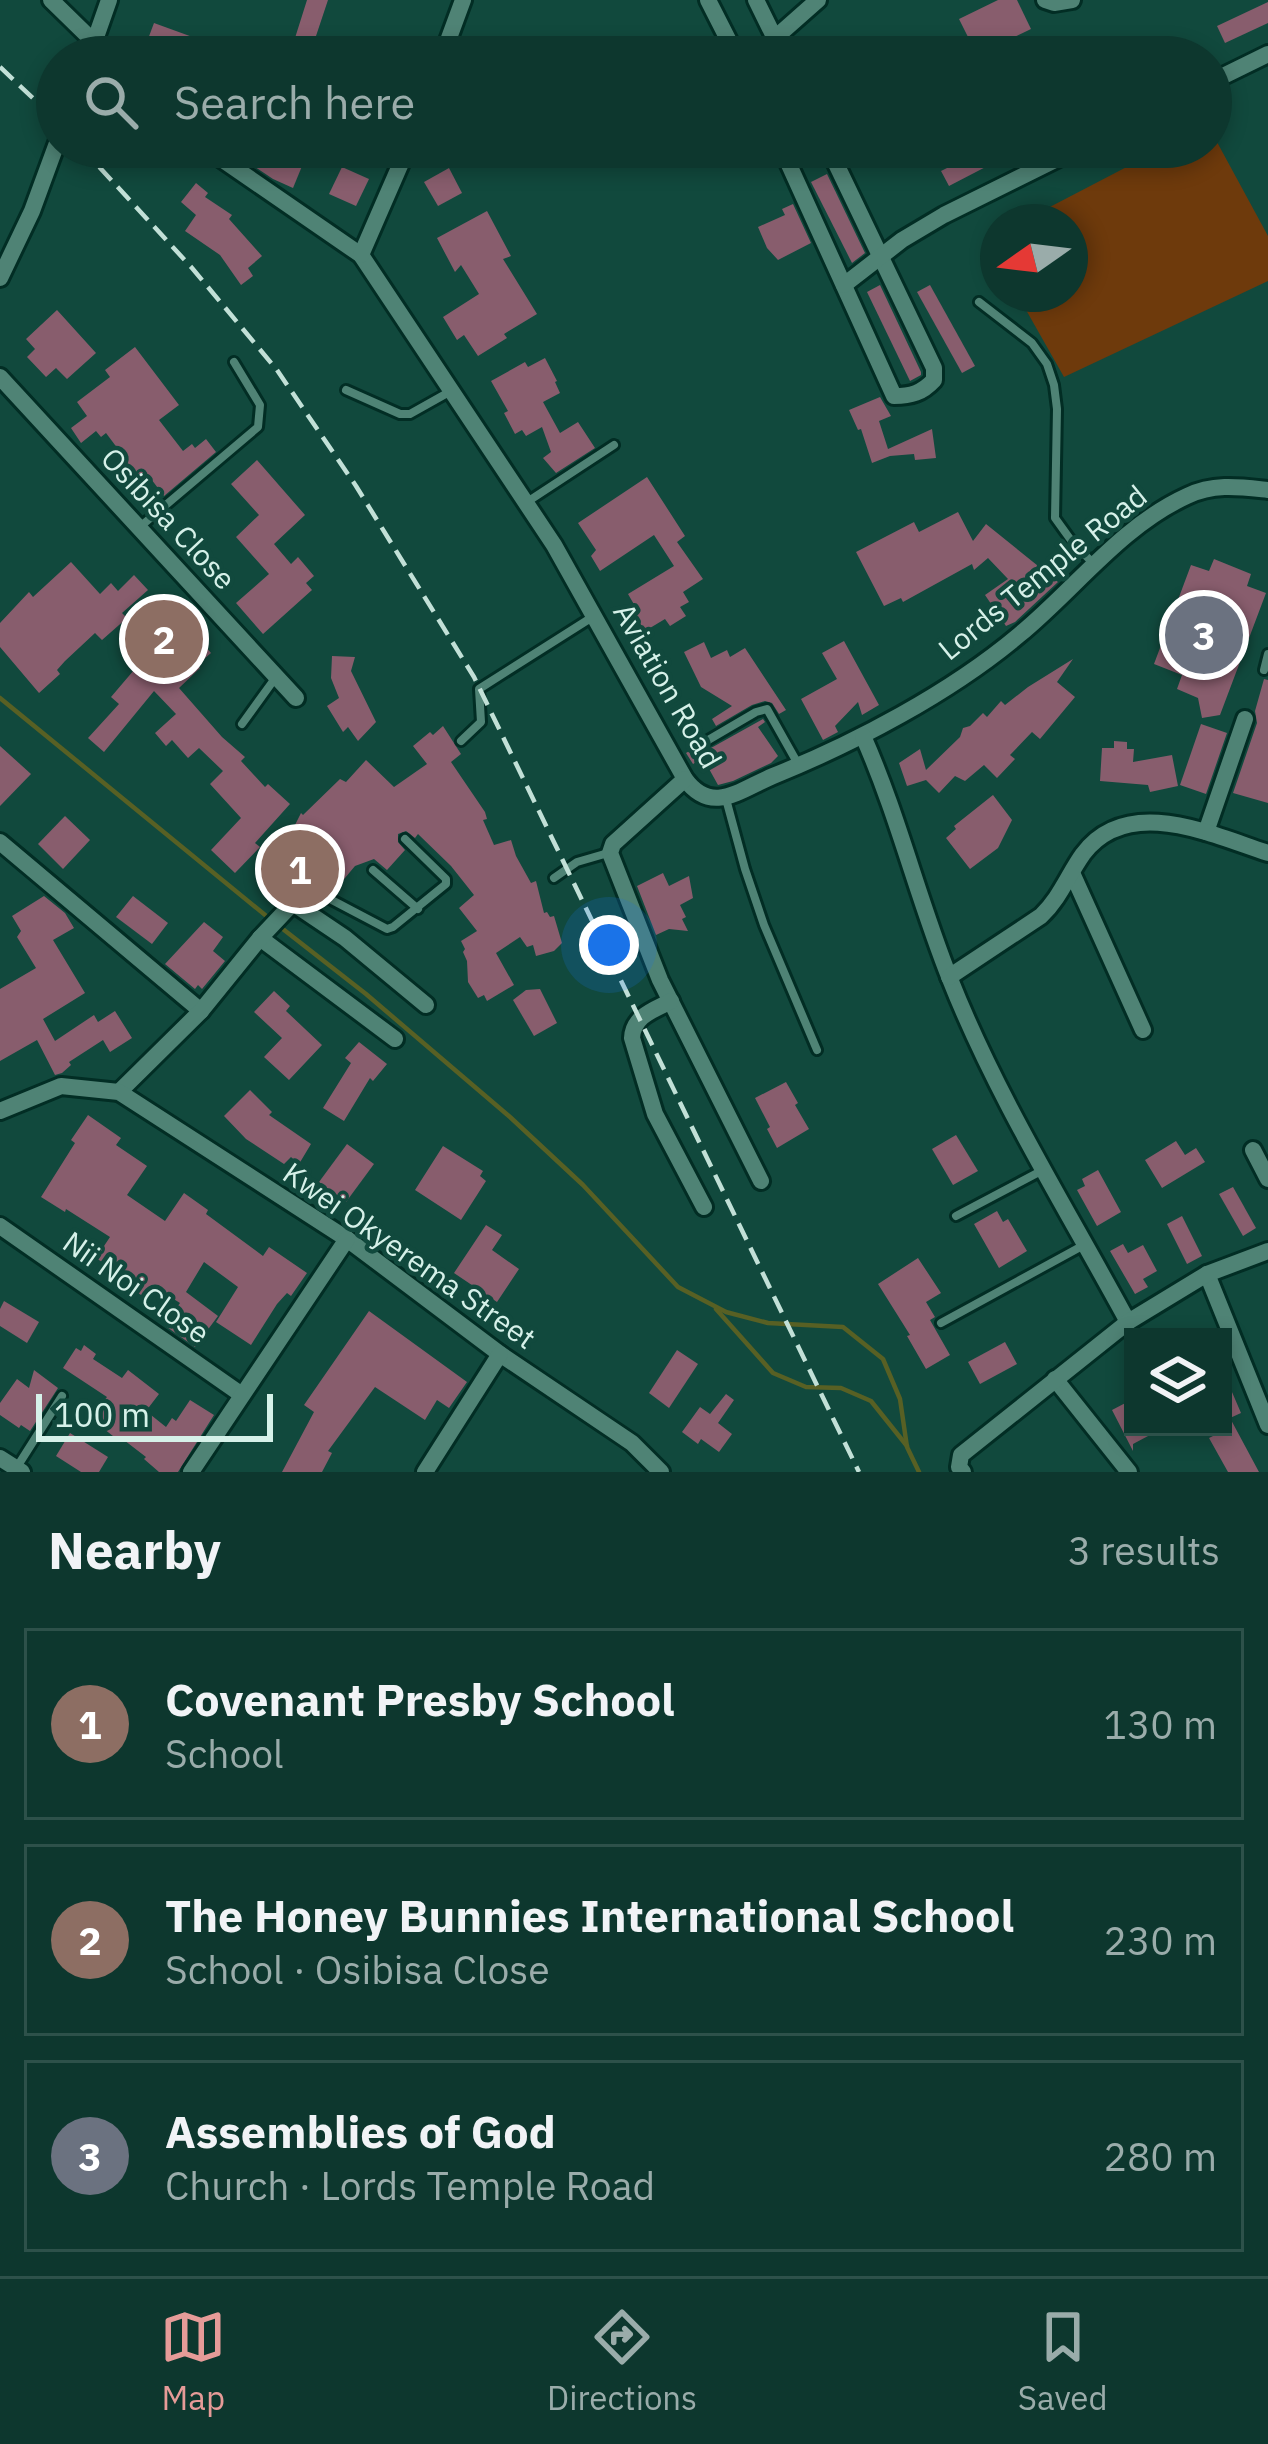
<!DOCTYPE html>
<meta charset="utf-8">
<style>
:root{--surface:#0d372e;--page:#163f36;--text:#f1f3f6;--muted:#9aacaa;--line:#2d514a;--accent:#e69b98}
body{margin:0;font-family:"IBM Plex Sans",sans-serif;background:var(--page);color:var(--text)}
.controls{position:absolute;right:36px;bottom:36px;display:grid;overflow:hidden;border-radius:0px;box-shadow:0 6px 18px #0003}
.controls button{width:108px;height:108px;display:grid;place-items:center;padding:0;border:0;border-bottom:3px solid var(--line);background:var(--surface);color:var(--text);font:60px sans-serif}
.compass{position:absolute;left:980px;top:204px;width:108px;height:108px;border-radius:50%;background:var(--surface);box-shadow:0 6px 18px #0003;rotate:256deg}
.scale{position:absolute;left:36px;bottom:30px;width:237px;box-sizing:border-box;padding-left:12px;border:6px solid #d6f1e9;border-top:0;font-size:33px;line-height:42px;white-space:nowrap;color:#d6f1e9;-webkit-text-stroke:9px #11493d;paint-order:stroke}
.you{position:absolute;left:609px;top:945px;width:42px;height:42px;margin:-30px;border:9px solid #fff;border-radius:50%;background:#1a73e8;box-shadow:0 0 0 18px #1a73e833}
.badge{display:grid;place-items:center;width:78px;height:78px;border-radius:50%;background:var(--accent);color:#fff;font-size:39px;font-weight:700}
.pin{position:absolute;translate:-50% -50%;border:6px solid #fff;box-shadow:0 3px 12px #0006}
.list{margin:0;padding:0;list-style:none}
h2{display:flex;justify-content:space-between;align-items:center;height:156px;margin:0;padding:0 48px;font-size:51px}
h2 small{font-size:39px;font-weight:400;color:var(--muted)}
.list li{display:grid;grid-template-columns:78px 1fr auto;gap:36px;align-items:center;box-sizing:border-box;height:192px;margin:0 24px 24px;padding:0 24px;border:3px solid var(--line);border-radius:0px}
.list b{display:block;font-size:45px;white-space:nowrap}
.list p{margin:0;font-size:39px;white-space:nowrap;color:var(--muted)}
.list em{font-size:39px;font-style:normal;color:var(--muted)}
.icon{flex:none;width:66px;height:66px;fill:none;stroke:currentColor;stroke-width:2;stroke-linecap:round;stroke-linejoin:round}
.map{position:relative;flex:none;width:1268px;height:1472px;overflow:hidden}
.search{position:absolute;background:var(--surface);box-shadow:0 6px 18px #0003;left:36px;right:36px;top:36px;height:132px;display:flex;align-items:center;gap:30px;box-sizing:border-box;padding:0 42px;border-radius:66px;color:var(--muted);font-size:45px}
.sheet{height:804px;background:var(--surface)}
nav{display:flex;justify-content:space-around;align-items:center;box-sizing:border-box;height:168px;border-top:3px solid var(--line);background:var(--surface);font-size:33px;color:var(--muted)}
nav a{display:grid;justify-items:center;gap:6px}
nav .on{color:var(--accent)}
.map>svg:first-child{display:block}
.green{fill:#6e3a0c}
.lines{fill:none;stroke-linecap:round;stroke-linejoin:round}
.stream{stroke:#586024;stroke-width:4.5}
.building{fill:#885d6d}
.lane-casing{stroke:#022d24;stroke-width:14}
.street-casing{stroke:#022d24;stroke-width:22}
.lane{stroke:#4f8375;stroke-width:8}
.street{stroke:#4f8375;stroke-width:16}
.rail{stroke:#c2e0d7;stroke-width:4.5;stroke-dasharray:18 9;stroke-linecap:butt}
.labels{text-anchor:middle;stroke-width:9;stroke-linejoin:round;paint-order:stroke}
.street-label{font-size:30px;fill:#d6f1e9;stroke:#11493d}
</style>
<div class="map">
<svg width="1268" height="1472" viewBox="0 0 1268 1472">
<rect width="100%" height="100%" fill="#11493d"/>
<path class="green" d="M 1211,131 L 1268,236 L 1268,281 L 1064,377 L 1017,294 L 1070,294 L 1070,222 L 1021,222 L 1165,147 L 1211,147 Z"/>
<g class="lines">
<g class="stream">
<path d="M 0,698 L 270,919"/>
<path d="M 279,926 L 366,994 L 510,1117 L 583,1185 L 678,1287 L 726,1312 L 768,1323 L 843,1327 L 883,1359 L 900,1399 L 907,1447 L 919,1472"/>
<path d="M 716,1309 L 773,1373 L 806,1387 L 841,1388 L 871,1401 L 907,1446"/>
</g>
</g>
<g class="building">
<path d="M 307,0 L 328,0 L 314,42 L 350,57 L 289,57 Z"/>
<path d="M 998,0 L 1017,0 L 1031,29 L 977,55 L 959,19 Z"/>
<path d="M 1268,2 L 1268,23 L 1225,43 L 1217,26 Z"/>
<path d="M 154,23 L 198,39 L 191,57 L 148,57 L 154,41 L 148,39 Z"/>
<path d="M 252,147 L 291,147 L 307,154 L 293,188 L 273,179 L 246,161 Z"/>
<path d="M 989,147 L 1038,147 L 1004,165 L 1001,159 L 949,186 L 941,171 Z"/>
<path d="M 342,167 L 369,179 L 356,206 L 329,194 Z"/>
<path d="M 449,168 L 462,193 L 438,206 L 424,182 Z"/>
<path d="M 827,174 L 865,253 L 852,263 L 811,182 Z"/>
<path d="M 196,183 L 208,193 L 205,197 L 232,215 L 229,219 L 262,256 L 248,268 L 253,276 L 241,285 L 220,255 L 185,231 L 196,215 L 181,202 Z"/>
<path d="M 793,204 L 811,243 L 778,260 L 767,248 L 758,227 L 785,215 L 782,209 Z"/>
<path d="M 487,211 L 511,256 L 503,259 L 537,314 L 504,334 L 507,338 L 478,356 L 464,335 L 457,340 L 443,317 L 479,294 L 461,265 L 455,272 L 437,238 Z"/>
<path d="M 880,285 L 921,372 L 921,375 L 910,381 L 867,292 Z"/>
<path d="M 930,285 L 975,366 L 962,373 L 917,292 Z"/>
<path d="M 57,310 L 96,353 L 67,379 L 56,368 L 46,377 L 27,357 L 35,349 L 26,339 Z"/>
<path d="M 135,347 L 179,405 L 159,420 L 183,451 L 192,444 L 195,448 L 206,439 L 216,452 L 164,496 L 145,471 L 125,486 L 111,468 L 124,457 L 106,433 L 101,437 L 96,431 L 81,443 L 71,428 L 87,416 L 77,402 L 110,377 L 105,370 Z"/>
<path d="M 545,358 L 557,381 L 555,382 L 560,393 L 543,402 L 560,433 L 578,422 L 595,448 L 556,473 L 543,458 L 551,452 L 542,427 L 526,436 L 522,430 L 515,434 L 504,413 L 508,411 L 491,381 L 525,362 L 528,367 Z"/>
<path d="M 880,397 L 891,416 L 879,421 L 888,449 L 932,429 L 936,458 L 915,460 L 914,454 L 890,456 L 872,463 L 861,429 L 858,430 L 849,410 Z"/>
<path d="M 257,460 L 305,515 L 274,544 L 291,564 L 298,557 L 314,576 L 306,583 L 312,590 L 263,634 L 236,603 L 269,574 L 236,537 L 259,515 L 231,484 Z"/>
<path d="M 647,477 L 685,536 L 677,542 L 703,579 L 683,592 L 689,602 L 680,607 L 686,616 L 670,626 L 665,619 L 645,631 L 635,615 L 639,613 L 628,594 L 674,566 L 654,535 L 600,571 L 591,556 L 596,550 L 578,523 Z"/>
<path d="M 958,512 L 973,541 L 986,524 L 1058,582 L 1015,622 L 1006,626 L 985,595 L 1008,579 L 988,558 L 974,570 L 972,564 L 903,602 L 901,598 L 884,606 L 856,552 L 914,522 L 919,532 Z"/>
<path d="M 1214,559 L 1251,574 L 1247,586 L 1266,593 L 1220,715 L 1202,718 L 1198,698 L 1177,689 L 1182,675 L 1154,664 L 1191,565 L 1209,571 Z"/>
<path d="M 71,562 L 100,594 L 111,583 L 118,591 L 134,575 L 148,590 L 122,613 L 127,618 L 102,640 L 95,633 L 65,661 L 57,670 L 60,674 L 39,693 L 0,647 L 0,623 L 29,592 L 33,597 Z"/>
<path d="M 183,620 L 211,653 L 197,665 L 200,668 L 179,688 L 222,737 L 245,757 L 241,761 L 265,787 L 268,784 L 290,804 L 255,843 L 260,847 L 235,873 L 211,850 L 241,818 L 210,784 L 223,771 L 199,748 L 188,758 L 172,740 L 166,746 L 155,733 L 176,714 L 154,691 L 104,752 L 88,738 L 119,704 L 111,697 L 134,670 L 132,668 Z"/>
<path d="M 844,641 L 879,705 L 862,715 L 858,702 L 835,726 L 838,732 L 823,740 L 801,699 L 837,679 L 822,653 Z"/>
<path d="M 704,642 L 711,658 L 727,650 L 730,657 L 745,648 L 786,710 L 779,714 L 772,703 L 765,701 L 752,705 L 716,726 L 712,719 L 732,706 L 701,687 L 684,652 Z"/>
<path d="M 332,656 L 355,657 L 351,671 L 376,722 L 358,741 L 348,727 L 343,732 L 327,706 L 339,698 L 331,678 Z"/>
<path d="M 1073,659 L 1057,682 L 1075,697 L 1040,739 L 1032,732 L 1010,755 L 1015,759 L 997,778 L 984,765 L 965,781 L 955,776 L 939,793 L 926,780 L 907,786 L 899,763 L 920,749 L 926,770 L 960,737 L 963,728 L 970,726 L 983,713 L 987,717 L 1001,701 L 1005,705 L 1028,687 Z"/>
<path d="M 1264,679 L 1268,680 L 1268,803 L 1233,793 L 1257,723 L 1255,711 Z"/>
<path d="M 763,719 L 765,722 L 758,727 L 778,756 L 771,763 L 733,781 L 718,785 L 703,758 L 693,764 L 686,753 L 691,750 L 697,754 L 702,753 Z"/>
<path d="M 1201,724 L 1227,733 L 1206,794 L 1180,785 Z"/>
<path d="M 443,726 L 461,754 L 451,762 L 485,812 L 487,819 L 483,820 L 494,845 L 511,840 L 516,856 L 531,883 L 536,881 L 544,913 L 547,912 L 550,917 L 554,916 L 562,943 L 554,951 L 536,956 L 533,945 L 527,947 L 520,937 L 496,953 L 514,985 L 487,1001 L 484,995 L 478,998 L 468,982 L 467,961 L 463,952 L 465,949 L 461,941 L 477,931 L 459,908 L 474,895 L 451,866 L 418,834 L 415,838 L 406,831 L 398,834 L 398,842 L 405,850 L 387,870 L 374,859 L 355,866 L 340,884 L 329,874 L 320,884 L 309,880 L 304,882 L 282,864 L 294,850 L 286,843 L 301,813 L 303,815 L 340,779 L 346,782 L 366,760 L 394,787 L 427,764 L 413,746 L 430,732 L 433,735 Z"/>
<path d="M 1114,741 L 1127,742 L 1127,749 L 1134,749 L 1133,762 L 1172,755 L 1178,786 L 1150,792 L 1148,785 L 1100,781 L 1102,748 L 1114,748 Z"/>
<path d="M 0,746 L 31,774 L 0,806 Z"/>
<path d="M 993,795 L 1012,820 L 998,848 L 970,869 L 946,838 L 956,829 L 954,826 Z"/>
<path d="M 65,816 L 90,840 L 63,869 L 38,844 Z"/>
<path d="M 663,873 L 669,886 L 689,876 L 693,898 L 680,905 L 686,917 L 682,919 L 688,931 L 669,929 L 656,935 L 637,886 Z"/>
<path d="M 44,896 L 65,913 L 74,928 L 53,940 L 85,993 L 43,1019 L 55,1041 L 94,1015 L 98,1022 L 115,1011 L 132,1038 L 110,1052 L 103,1040 L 69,1062 L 71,1065 L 62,1073 L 55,1075 L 37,1040 L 0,1061 L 0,989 L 36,968 L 17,937 L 21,931 L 12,916 Z"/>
<path d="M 133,896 L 168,923 L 152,944 L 116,917 Z"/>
<path d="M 204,922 L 223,937 L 213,951 L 225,961 L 202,989 L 198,985 L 195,989 L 165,964 Z"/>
<path d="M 540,989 L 557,1023 L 534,1036 L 513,1000 L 526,990 Z"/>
<path d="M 274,991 L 290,1006 L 286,1011 L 322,1045 L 289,1080 L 264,1057 L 282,1038 L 254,1012 Z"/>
<path d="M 359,1042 L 387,1064 L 373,1081 L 370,1078 L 344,1121 L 323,1108 L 351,1063 L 345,1058 Z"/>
<path d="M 786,1082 L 798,1103 L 795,1105 L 809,1129 L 777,1148 L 767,1129 L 770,1127 L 755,1098 Z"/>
<path d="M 250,1090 L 272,1112 L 269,1115 L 311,1144 L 299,1164 L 291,1157 L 284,1164 L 246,1139 L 224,1116 Z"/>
<path d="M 88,1115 L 121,1138 L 116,1145 L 147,1166 L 127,1195 L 165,1221 L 184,1193 L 208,1210 L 206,1214 L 263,1256 L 269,1247 L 307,1273 L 291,1296 L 287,1293 L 277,1304 L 251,1345 L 216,1322 L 238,1287 L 204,1262 L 186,1292 L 218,1316 L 195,1347 L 164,1325 L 180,1303 L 153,1286 L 146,1298 L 120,1282 L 124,1277 L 96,1258 L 110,1237 L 66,1209 L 65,1212 L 41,1197 L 75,1143 L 71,1140 Z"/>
<path d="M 956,1135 L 978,1171 L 953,1185 L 932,1149 Z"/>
<path d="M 1176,1141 L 1185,1155 L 1196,1148 L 1205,1162 L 1162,1188 L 1145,1160 Z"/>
<path d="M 347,1144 L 374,1164 L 346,1202 L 319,1182 Z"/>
<path d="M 443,1146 L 483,1171 L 480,1176 L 486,1181 L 461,1220 L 415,1190 Z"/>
<path d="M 1098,1170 L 1121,1212 L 1097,1226 L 1077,1190 L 1085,1186 L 1082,1179 Z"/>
<path d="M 1233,1187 L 1256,1228 L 1243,1236 L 1219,1194 Z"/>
<path d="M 997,1211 L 1003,1222 L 1008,1219 L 1027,1251 L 999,1268 L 974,1224 Z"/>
<path d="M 1182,1216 L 1202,1256 L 1187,1264 L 1167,1224 Z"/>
<path d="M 486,1225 L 502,1235 L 492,1250 L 519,1269 L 497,1302 L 454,1273 Z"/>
<path d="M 1123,1244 L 1128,1253 L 1143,1245 L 1157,1271 L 1143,1279 L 1148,1287 L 1135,1294 L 1110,1251 Z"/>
<path d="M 918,1258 L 941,1293 L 926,1302 L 935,1317 L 930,1320 L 950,1355 L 926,1369 L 907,1336 L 910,1335 L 878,1284 Z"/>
<path d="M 4,1301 L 39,1322 L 27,1343 L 0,1326 L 0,1309 Z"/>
<path d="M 369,1311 L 467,1382 L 449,1408 L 437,1400 L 425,1420 L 375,1387 L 328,1451 L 332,1453 L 322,1472 L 282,1472 L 314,1412 L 304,1405 Z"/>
<path d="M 1005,1342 L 1017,1364 L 980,1384 L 968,1362 Z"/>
<path d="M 84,1345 L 96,1354 L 93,1359 L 122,1378 L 128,1370 L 159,1394 L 146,1411 L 166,1427 L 172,1418 L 176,1421 L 190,1400 L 214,1415 L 178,1472 L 159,1472 L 144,1459 L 146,1457 L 120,1437 L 118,1440 L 94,1421 L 106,1405 L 103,1402 L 107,1397 L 63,1368 L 76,1348 L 81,1351 Z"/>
<path d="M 677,1350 L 698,1364 L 669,1408 L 649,1393 Z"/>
<path d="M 34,1370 L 58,1388 L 30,1431 L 21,1425 L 19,1428 L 0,1415 L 0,1403 L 17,1379 L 29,1388 Z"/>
<path d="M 1223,1371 L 1241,1413 L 1230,1418 L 1259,1472 L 1228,1472 L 1209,1438 L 1223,1431 Z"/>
<path d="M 726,1394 L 734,1400 L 718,1423 L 732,1434 L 719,1452 L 701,1439 L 698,1444 L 682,1432 L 700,1407 L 710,1414 Z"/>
<path d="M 1133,1399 L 1133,1427 L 1165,1427 L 1133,1444 L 1133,1451 L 1112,1410 Z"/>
<path d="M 70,1433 L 108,1457 L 99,1472 L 81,1472 L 56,1456 Z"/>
</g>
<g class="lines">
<defs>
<g id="lane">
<path d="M 979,302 L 1032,343 L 1047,364 L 1054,385 L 1057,409 L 1055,518 L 1073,543 L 1094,564"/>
<path d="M 346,390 L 400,414 L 410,414 L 451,391"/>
<path d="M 527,502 L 614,445"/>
<path d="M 141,526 L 258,427 L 260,405 L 234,362"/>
<path d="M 1264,670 L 1268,654"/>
<path d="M 242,724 L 276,677"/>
<path d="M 461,741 L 481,722 L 479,689 L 594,616"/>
<path d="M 698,746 L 756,712 L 767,709 L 798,764"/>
<path d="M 726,799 L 745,869 L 764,925 L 817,1050"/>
<path d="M 373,870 L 418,909"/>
<path d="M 554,878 L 577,862 L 608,853"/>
<path d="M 294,902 L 309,888 L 387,929 L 393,927 L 446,884 L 446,879 L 405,839"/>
<path d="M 956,1216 L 1043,1170"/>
<path d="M 941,1323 L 1084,1245"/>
<path d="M 17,1467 L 62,1396"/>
</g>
<g id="street">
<path d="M 51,0 L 94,42"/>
<path d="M 708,0 L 737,57"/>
<path d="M 756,0 L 784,57"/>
<path d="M 1045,0 L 1054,3 L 1072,0"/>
<path d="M 775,38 L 818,0"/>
<path d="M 89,57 L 109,0"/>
<path d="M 442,57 L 463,0"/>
<path d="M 1211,82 L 1268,54"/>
<path d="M 204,147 L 361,255 L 554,545 L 685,779 C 712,816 741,789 773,776 C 855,743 950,693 1019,635 C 1074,590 1121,526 1187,496 C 1214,483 1240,487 1268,490"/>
<path d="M 781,147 L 894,396 C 911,396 922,393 934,380 L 934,368 L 828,147"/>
<path d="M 361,255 L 408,147"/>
<path d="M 0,278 L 32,211 L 57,143"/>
<path d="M 844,285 L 902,240 L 944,215 L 1081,147"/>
<path d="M 0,377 L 296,698"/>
<path d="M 863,736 C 898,815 918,899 950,979 C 997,1098 1067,1209 1128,1322"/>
<path d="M 685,779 L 613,844 L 610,853 L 660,980 L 761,1181"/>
<path d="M 1206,832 L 1245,719"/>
<path d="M 0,842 L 201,1011"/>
<path d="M 1073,875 L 1143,1030"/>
<path d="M 260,938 L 395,1039"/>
<path d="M 949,977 L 1041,916 C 1060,898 1068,875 1083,854 C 1128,794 1212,835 1268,853"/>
<path d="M 671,1001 C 654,1010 633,1016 632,1038 L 655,1114 L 704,1207"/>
<path d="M 119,1092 L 201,1011 L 260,938 L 293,903 L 345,938 L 426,1005"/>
<path d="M 0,1111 L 61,1086 L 119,1092 L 347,1239 L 500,1354 L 632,1443 L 661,1472"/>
<path d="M 1253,1150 L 1268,1179"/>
<path d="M 0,1226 L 242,1395"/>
<path d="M 1207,1274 L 1268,1425"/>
<path d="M 1055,1379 L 1129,1472"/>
<path d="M 0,1458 L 22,1472"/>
<path d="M 191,1472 L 347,1239"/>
<path d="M 425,1472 L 500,1354"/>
<path d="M 963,1472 L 959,1467 L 961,1455 L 1128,1322 L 1207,1274 L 1268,1251"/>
</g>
</defs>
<use href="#lane" class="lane-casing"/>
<use href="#street" class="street-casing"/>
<use href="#lane" class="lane"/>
<use href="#street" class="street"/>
<g class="rail">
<path d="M 0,67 L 57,121"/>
<path d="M 81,147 L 192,268 L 277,370 L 356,486 L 474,677 L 859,1472"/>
</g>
</g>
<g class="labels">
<g class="street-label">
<text transform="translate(168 519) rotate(47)" y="10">Osibisa Close</text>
<text transform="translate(1043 573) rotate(-39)" y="10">Lords Temple Road</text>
<text transform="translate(667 686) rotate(60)" y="10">Aviation Road</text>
<text transform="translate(409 1256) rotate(35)" y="10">Kwei Okyerema Street</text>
<text transform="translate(136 1288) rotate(35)" y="10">Nii Noi Close</text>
</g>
</g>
</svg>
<div class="controls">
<button><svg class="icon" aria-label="layers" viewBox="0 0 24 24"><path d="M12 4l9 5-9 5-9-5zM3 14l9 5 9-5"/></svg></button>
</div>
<svg class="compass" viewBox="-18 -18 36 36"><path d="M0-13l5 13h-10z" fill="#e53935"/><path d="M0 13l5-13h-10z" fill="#9aacaa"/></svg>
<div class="scale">100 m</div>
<div class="you"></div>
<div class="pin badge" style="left:300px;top:869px;background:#8d6e63">1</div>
<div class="pin badge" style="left:164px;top:639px;background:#8d6e63">2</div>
<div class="pin badge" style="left:1204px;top:635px;background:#6b7280">3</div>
<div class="search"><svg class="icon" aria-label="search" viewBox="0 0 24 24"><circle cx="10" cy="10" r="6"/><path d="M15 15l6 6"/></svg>Search here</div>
</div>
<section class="sheet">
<h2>Nearby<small>3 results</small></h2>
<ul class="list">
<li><span class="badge" style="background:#8d6e63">1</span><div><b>Covenant Presby School</b><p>School</p></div><em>130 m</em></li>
<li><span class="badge" style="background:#8d6e63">2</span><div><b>The Honey Bunnies International School</b><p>School · Osibisa Close</p></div><em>230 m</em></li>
<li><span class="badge" style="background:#6b7280">3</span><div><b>Assemblies of God</b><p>Church · Lords Temple Road</p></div><em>280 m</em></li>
</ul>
</section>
<nav>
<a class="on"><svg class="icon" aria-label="map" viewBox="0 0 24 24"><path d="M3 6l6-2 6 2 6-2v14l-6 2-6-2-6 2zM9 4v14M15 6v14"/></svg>Map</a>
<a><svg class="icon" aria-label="directions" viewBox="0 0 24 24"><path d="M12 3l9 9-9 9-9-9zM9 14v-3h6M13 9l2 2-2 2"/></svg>Directions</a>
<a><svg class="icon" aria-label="saved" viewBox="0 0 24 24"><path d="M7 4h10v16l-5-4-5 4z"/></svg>Saved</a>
</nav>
